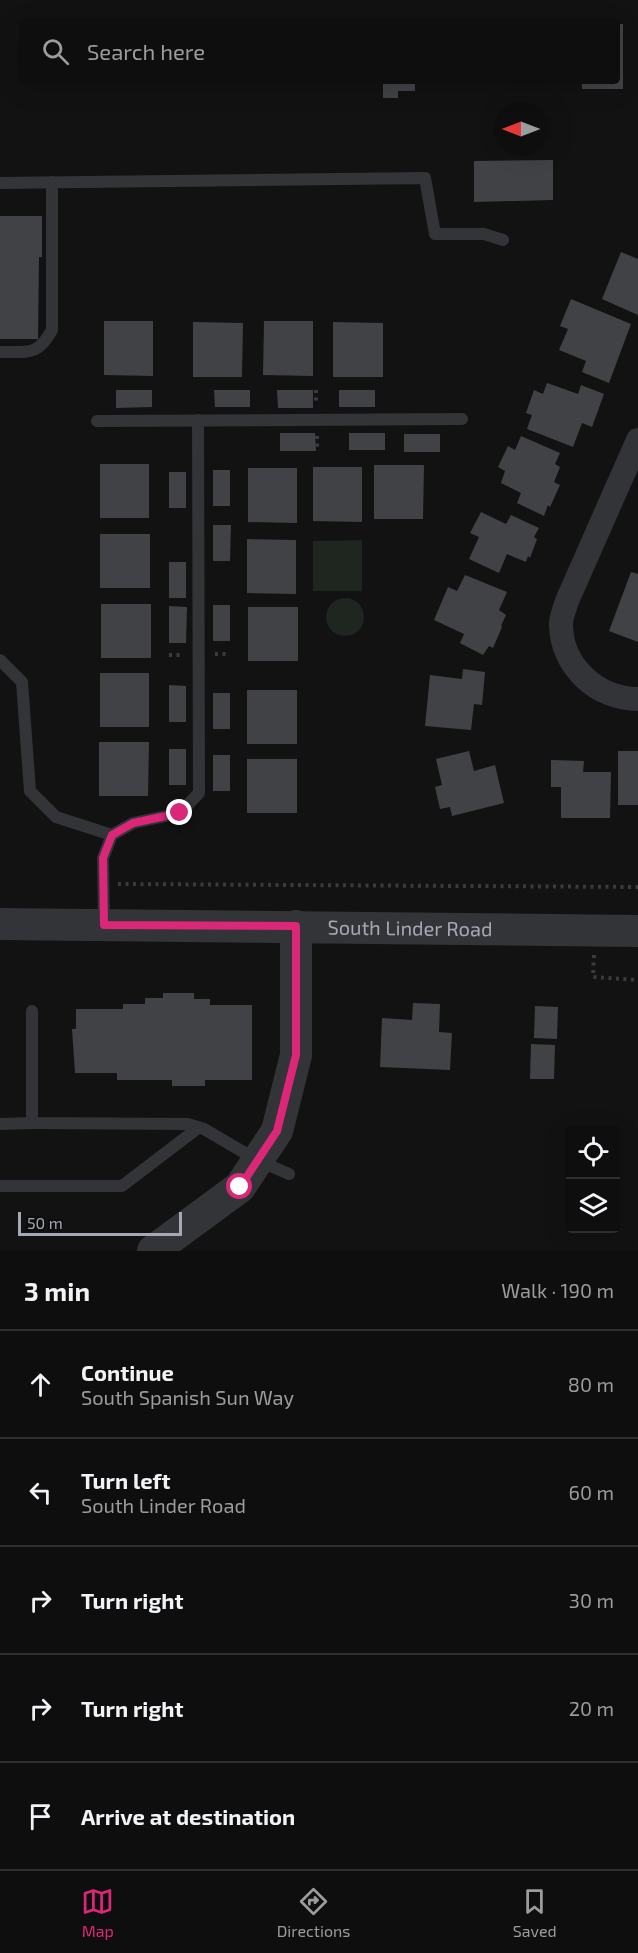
<!DOCTYPE html>
<meta charset="utf-8">
<style>
:root{--surface:#0e0e0e;--page:#171717;--text:#f1f3f6;--muted:#9b9c9e;--line:#2e2e2e;--accent:#db2777}
body{margin:0;font-family:"Exo 2",sans-serif;background:var(--page);color:var(--text)}
.controls{position:absolute;right:18px;bottom:18px;display:grid;overflow:hidden;border-radius:6px;box-shadow:0 6px 24px #0002}
.controls button{width:54px;height:54px;display:grid;place-items:center;padding:0;border:0;border-bottom:2px solid var(--line);background:var(--surface);color:var(--text);font:30px sans-serif}
.compass{position:absolute;left:494px;top:102px;width:54px;height:54px;border-radius:50%;background:var(--surface);box-shadow:0 6px 24px #0002;rotate:270deg}
.scale{position:absolute;left:18px;bottom:15px;width:164px;box-sizing:border-box;padding-left:6px;border:3px solid #a4a9b3;border-top:0;font-size:16px;line-height:21px;white-space:nowrap;color:#a4a9b3;-webkit-text-stroke:4px #0d0d0e;paint-order:stroke}
.stop{position:absolute;width:18px;height:18px;margin:-14px;border:4px solid #db2777;border-radius:50%;background:#fff}
.stop.end{background:#db2777;border-color:#fff;box-shadow:0 2px 6px #0008}
.list{margin:0;padding:0;list-style:none}
h2{display:flex;justify-content:space-between;align-items:center;height:78px;margin:0;padding:0 24px;font-size:26px}
h2 small{font-size:20px;font-weight:400;color:var(--muted)}
.list li{display:grid;grid-template-columns:39px 1fr auto;gap:18px;align-items:center;box-sizing:border-box;height:108px;padding:0 24px;border-top:2px solid var(--line)}
.list b{display:block;font-size:22px;white-space:nowrap}
.list p{margin:0;font-size:20px;white-space:nowrap;color:var(--muted)}
.list em{font-size:20px;font-style:normal;color:var(--muted)}
.icon{flex:none;width:33px;height:33px;fill:none;stroke:currentColor;stroke-width:2;stroke-linecap:round;stroke-linejoin:round}
.map{position:relative;flex:none;width:638px;height:1251px;overflow:hidden}
.search{position:absolute;background:var(--surface);box-shadow:0 6px 24px #0002;left:18px;right:18px;top:18px;height:66px;display:flex;align-items:center;gap:15px;box-sizing:border-box;padding:0 21px;border-radius:6px;color:var(--muted);font-size:22px}
.sheet{height:618px;background:var(--surface)}
nav{display:flex;justify-content:space-around;align-items:center;box-sizing:border-box;height:84px;border-top:2px solid var(--line);background:var(--surface);font-size:16px;color:var(--muted)}
nav a{display:grid;justify-items:center;gap:3px}
nav .on{color:var(--accent)}
.map>svg:first-child{display:block}
.green{fill:#1e261f}
.building{fill:#414246}
.lines{fill:none;stroke-linecap:round;stroke-linejoin:round}
.path{stroke:#393b3f;stroke-width:4;stroke-dasharray:3 4.5;stroke-linecap:butt}
.service{stroke:#333438;stroke-width:12}
.minor{stroke:#333438;stroke-width:24}
.tertiary{stroke:#333438;stroke-width:32}
.route{stroke:#db2777;stroke-width:8}
.labels{text-anchor:middle;stroke-width:5;stroke-linejoin:round;paint-order:stroke}
.street-label{font-size:20px;fill:#a4a9b3;stroke:#0d0d0e}
</style>
<div class="map">
<svg width="638" height="1251" viewBox="0 0 638 1251">
<rect width="100%" height="100%" fill="#121213"/>
<g class="green">
<path d="M 362,540 L 362,591 L 313,591 L 313,541 Z"/>
<circle cx="345" cy="617" r="19"/>
</g>
<g class="building">
<path d="M 617,24 L 623,24 L 623,89 L 582,89 L 582,81 L 617,81 Z"/>
<rect x="333" y="81" width="40" height="2"/>
<path d="M 383,81 L 415,81 L 415,91 L 398,91 L 398,98 L 383,98 Z"/>
<path d="M 553,160 L 553,200 L 474,202 L 474,161 Z"/>
<path d="M 0,216 L 42,216 L 42,257 L 39,257 L 38,339 L 0,339 Z"/>
<path d="M 621,252 L 638,259 L 638,315 L 602,299 Z"/>
<path d="M 571,299 L 631,324 L 609,383 L 582,372 L 586,361 L 559,350 L 568,329 L 560,326 Z"/>
<path d="M 104,321 L 153,321 L 153,376 L 104,375 Z"/>
<path d="M 264,321 L 313,321 L 313,376 L 263,375 Z"/>
<path d="M 193,322 L 243,323 L 242,377 L 193,377 Z"/>
<path d="M 333,322 L 383,323 L 383,377 L 333,377 Z"/>
<path d="M 547,383 L 578,394 L 581,385 L 604,394 L 592,427 L 582,423 L 573,447 L 527,429 L 532,415 L 526,413 L 534,390 L 543,394 Z"/>
<path d="M 116,390 L 152,390 L 152,407 L 116,408 Z"/>
<path d="M 214,390 L 250,390 L 250,407 L 215,407 Z"/>
<path d="M 277,390 L 313,390 L 313,408 L 278,408 Z"/>
<rect x="339" y="390" width="36" height="17"/>
<path d="M 280,433 L 315,433 L 316,451 L 280,451 Z"/>
<rect x="349" y="433" width="36" height="17"/>
<rect x="404" y="434" width="36" height="18"/>
<path d="M 521,436 L 560,453 L 555,464 L 560,467 L 554,482 L 560,485 L 550,507 L 548,505 L 544,516 L 517,503 L 521,493 L 501,483 L 505,471 L 498,467 L 508,446 L 515,450 Z"/>
<rect x="100" y="464" width="49" height="54"/>
<path d="M 374,465 L 424,465 L 423,519 L 374,519 Z"/>
<path d="M 313,467 L 362,467 L 362,522 L 313,521 Z"/>
<path d="M 248,468 L 297,468 L 297,523 L 248,522 Z"/>
<rect x="213" y="470" width="17" height="36"/>
<rect x="169" y="472" width="17" height="36"/>
<path d="M 481,512 L 506,524 L 511,515 L 539,528 L 534,537 L 537,539 L 530,558 L 528,556 L 526,562 L 507,554 L 499,573 L 469,559 L 479,537 L 470,533 Z"/>
<path d="M 213,525 L 231,525 L 230,561 L 213,561 Z"/>
<rect x="100" y="534" width="50" height="54"/>
<path d="M 247,539 L 296,540 L 296,594 L 247,593 Z"/>
<rect x="169" y="562" width="17" height="36"/>
<path d="M 631,572 L 638,574 L 638,642 L 609,631 Z"/>
<path d="M 465,575 L 507,592 L 499,610 L 506,615 L 501,626 L 502,627 L 493,648 L 489,646 L 483,655 L 460,643 L 464,634 L 434,620 L 448,587 L 457,591 Z"/>
<rect x="101" y="604" width="50" height="54"/>
<rect x="213" y="605" width="17" height="36"/>
<path d="M 169,606 L 187,607 L 186,643 L 169,643 Z"/>
<rect x="248" y="607" width="50" height="54"/>
<path d="M 463,669 L 485,672 L 482,705 L 474,704 L 471,730 L 425,726 L 430,675 L 462,679 Z"/>
<rect x="100" y="673" width="49" height="54"/>
<path d="M 169,685 L 186,686 L 186,722 L 169,722 Z"/>
<rect x="247" y="690" width="50" height="54"/>
<rect x="213" y="693" width="17" height="36"/>
<path d="M 99,742 L 149,742 L 148,796 L 99,796 Z"/>
<rect x="169" y="749" width="17" height="36"/>
<path d="M 469,751 L 474,771 L 495,765 L 504,803 L 452,816 L 450,807 L 440,809 L 435,787 L 442,785 L 436,759 Z"/>
<rect x="618" y="751" width="20" height="54"/>
<rect x="213" y="755" width="17" height="36"/>
<rect x="247" y="759" width="50" height="54"/>
<path d="M 551,760 L 584,761 L 583,772 L 611,772 L 610,818 L 561,818 L 561,787 L 551,787 Z"/>
<path d="M 163,993 L 194,993 L 194,999 L 210,999 L 210,1005 L 252,1005 L 252,1080 L 205,1080 L 205,1086 L 172,1086 L 172,1080 L 117,1080 L 117,1073 L 75,1073 L 72,1029 L 76,1029 L 76,1009 L 123,1009 L 123,1004 L 145,1004 L 145,998 L 163,998 Z"/>
<path d="M 413,1003 L 440,1004 L 439,1032 L 452,1033 L 450,1070 L 380,1067 L 382,1018 L 412,1020 Z"/>
<path d="M 535,1006 L 558,1007 L 557,1039 L 534,1038 Z"/>
<path d="M 531,1044 L 555,1045 L 554,1079 L 530,1079 Z"/>
</g>
<g class="lines">
<g class="path">
<path d="M 316,390 L 316,404"/>
<path d="M 317,436 L 317,451"/>
<path d="M 215,654 L 230,654"/>
<path d="M 169,655 L 184,655"/>
<path d="M 118,884 L 638,887"/>
<path d="M 594,955 L 593,977 L 638,980"/>
</g>
<g class="service">
<path d="M 0,183 L 425,178 L 435,234 L 484,234 L 503,240"/>
<path d="M 0,352 C 28,351 37,357 52,330 L 52,182"/>
<path d="M 97,421 L 462,419"/>
<path d="M 0,660 L 22,682 L 30,791 L 56,817 L 112,835"/>
<path d="M 104,924 L 103,858 L 112,835 L 133,823 L 180,813 L 199,793 L 198,420"/>
<path d="M 32,1011 L 32,1123 L 188,1124 L 204,1129 L 257,1160 L 289,1174"/>
<path d="M 0,1124 L 32,1123"/>
<path d="M 0,1186 L 122,1186 L 198,1128"/>
</g>
<path class="minor" d="M 638,440 L 567,601 C 565,608 561,617 561,624 C 561,666 597,699 638,699"/>
<g class="tertiary">
<path id="s1" d="M 0,924 L 638,931"/>
<path d="M 153,1251 L 240,1187 L 277,1131 L 296,1055 L 296,926"/>
</g>
</g>
<g class="lines">
<path class="route" d="M 180,813 L 133,823 L 112,835 L 103,858 L 104,925 L 296,926 L 296,1055 L 277,1131 L 240,1187"/>
</g>
<g class="labels">
<g class="street-label">
<text dy="7" stroke="none"><textPath href="#s1" startOffset="410">South Linder Road</textPath></text>
</g>
</g>
</svg>
<div class="controls">
<button><svg class="icon" aria-label="locate" viewBox="0 0 24 24"><circle cx="12" cy="12" r="6"/><path d="M12 2v4M12 18v4M2 12h4M18 12h4"/></svg></button>
<button><svg class="icon" aria-label="layers" viewBox="0 0 24 24"><path d="M12 4l9 5-9 5-9-5zM3 14l9 5 9-5"/></svg></button>
</div>
<svg class="compass" viewBox="-18 -18 36 36"><path d="M0-13l5 13h-10z" fill="#e53935"/><path d="M0 13l5-13h-10z" fill="#9b9c9e"/></svg>
<div class="scale">50 m</div>
<div class="stop" style="left:240px;top:1187px"></div>
<div class="stop end" style="left:180px;top:813px"></div>
<div class="search"><svg class="icon" aria-label="search" viewBox="0 0 24 24"><circle cx="10" cy="10" r="6"/><path d="M15 15l6 6"/></svg>Search here</div>
</div>
<section class="sheet">
<h2>3 min<small>Walk · 190 m</small></h2>
<ul class="list">
<li><svg class="icon" aria-label="ahead" viewBox="0 0 24 24"><path d="M12 20V5M6 11l6-6 6 6"/></svg><div><b>Continue</b><p>South Spanish Sun Way</p></div><em>80 m</em></li>
<li><svg class="icon" aria-label="left" viewBox="0 0 24 24"><path d="M17 20v-9H6M10 6l-5 5 5 5"/></svg><div><b>Turn left</b><p>South Linder Road</p></div><em>60 m</em></li>
<li><svg class="icon" aria-label="right" viewBox="0 0 24 24"><path d="M7 20v-9h11M14 6l5 5-5 5"/></svg><div><b>Turn right</b></div><em>30 m</em></li>
<li><svg class="icon" aria-label="right" viewBox="0 0 24 24"><path d="M7 20v-9h11M14 6l5 5-5 5"/></svg><div><b>Turn right</b></div><em>20 m</em></li>
<li><svg class="icon" aria-label="arrive" viewBox="0 0 24 24"><path d="M6 21V4h12l-3 4 3 4H6"/></svg><div><b>Arrive at destination</b></div></li>
</ul>
</section>
<nav>
<a class="on"><svg class="icon" aria-label="map" viewBox="0 0 24 24"><path d="M3 6l6-2 6 2 6-2v14l-6 2-6-2-6 2zM9 4v14M15 6v14"/></svg>Map</a>
<a><svg class="icon" aria-label="directions" viewBox="0 0 24 24"><path d="M12 3l9 9-9 9-9-9zM9 14v-3h6M13 9l2 2-2 2"/></svg>Directions</a>
<a><svg class="icon" aria-label="saved" viewBox="0 0 24 24"><path d="M7 4h10v16l-5-4-5 4z"/></svg>Saved</a>
</nav>
